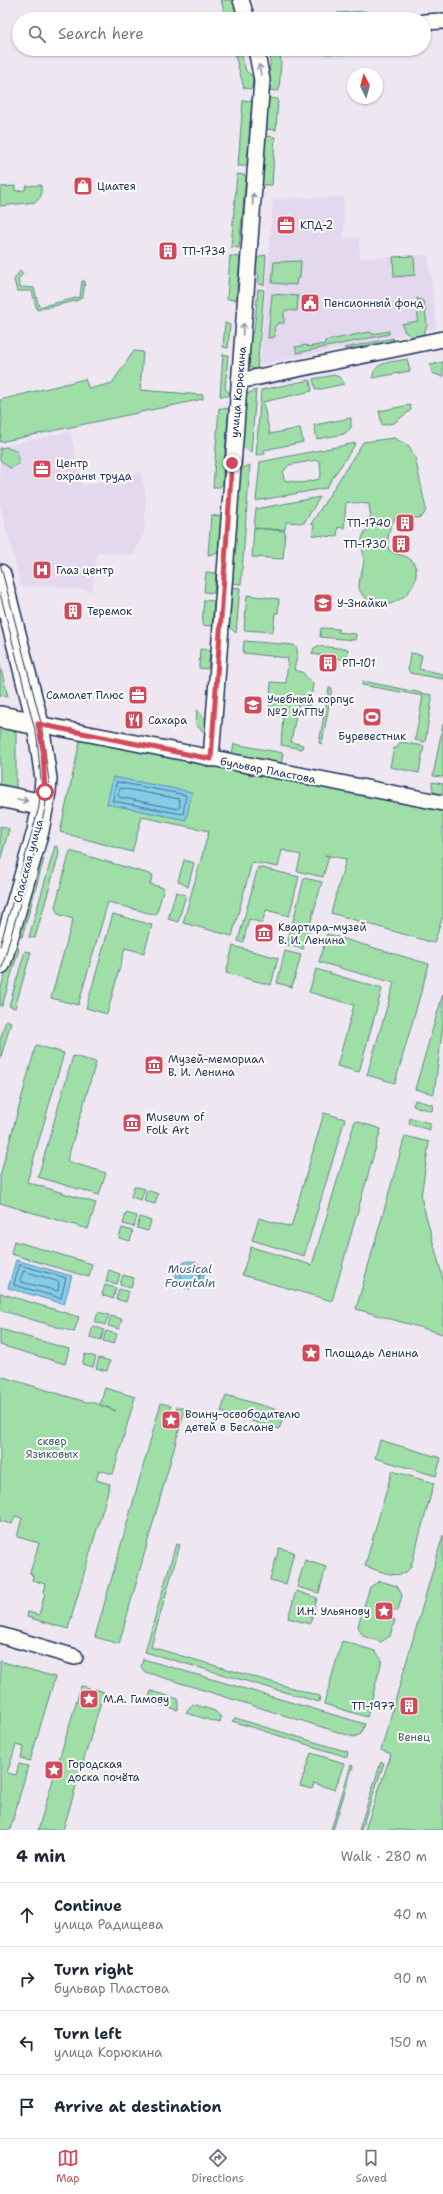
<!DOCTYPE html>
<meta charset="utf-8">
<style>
:root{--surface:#fff;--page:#f2f2f3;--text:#1f2937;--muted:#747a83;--line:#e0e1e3;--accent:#d1495b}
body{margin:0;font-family:"Shantell Sans",sans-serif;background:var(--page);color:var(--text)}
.compass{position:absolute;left:347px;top:68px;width:36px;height:36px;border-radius:50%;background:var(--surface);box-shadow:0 1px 3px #0004;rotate:354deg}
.stop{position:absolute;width:12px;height:12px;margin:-9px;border:3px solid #d1495b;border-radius:50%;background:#fff}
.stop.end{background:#d1495b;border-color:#fff;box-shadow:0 1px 4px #0008}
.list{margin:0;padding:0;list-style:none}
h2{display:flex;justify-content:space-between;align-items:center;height:52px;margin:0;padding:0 16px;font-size:17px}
h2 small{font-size:13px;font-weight:400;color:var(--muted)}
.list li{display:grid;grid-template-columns:26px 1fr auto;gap:12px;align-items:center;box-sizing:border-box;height:64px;padding:0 16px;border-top:1px solid var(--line)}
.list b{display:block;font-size:15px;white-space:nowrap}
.list p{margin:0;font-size:13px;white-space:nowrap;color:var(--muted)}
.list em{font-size:13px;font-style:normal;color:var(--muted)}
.icon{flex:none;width:22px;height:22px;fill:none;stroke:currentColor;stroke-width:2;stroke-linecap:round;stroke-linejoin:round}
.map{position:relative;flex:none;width:443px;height:1830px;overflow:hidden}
.search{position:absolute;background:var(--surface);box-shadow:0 1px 3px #0004;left:12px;right:12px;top:12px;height:44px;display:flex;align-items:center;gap:10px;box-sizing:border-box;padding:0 14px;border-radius:22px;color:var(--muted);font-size:15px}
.sheet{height:308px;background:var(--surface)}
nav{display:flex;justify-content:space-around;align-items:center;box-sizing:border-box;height:56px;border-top:1px solid var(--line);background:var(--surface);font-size:11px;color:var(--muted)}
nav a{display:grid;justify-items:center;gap:2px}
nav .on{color:var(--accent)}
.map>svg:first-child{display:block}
.built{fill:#e3d8ee}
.green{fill:#9fdfa7;stroke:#5d8782;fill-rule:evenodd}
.water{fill:#85cde6;stroke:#5b8eb0}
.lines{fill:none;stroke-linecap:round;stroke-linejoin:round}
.shore{stroke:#456e94;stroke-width:1}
.street-casing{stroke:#1b2f5e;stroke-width:18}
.secondary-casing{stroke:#1b2f5e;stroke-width:24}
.street{stroke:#fdfcf7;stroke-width:15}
.secondary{stroke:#fdfcf7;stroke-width:21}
.tram{stroke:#1b2f5e;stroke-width:1}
.oneway{stroke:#8c96aa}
.route{stroke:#d1495b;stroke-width:5}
.labels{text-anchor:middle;stroke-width:4;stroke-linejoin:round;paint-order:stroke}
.poi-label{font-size:11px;fill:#1b2f5e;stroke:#fdfcf7;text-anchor:start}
.street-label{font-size:11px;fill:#1b2f5e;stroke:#fdfcf7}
.park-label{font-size:11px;fill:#3c5b70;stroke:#fdfcf7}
.water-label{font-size:12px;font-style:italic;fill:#3b5e87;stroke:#fdfcf7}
</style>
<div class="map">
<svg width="443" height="1830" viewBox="0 0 443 1830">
<rect width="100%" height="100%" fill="#eee7f2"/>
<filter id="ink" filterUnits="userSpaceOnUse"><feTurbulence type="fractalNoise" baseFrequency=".025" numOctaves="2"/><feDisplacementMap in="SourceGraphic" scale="8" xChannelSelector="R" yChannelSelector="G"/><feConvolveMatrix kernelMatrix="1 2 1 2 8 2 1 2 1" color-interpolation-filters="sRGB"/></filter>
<g filter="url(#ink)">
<g class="built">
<path d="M 343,197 L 344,238 L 359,238 L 360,258 L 428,255 L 437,328 L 260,365 L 273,199 Z"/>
<path d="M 70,431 L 82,486 L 141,472 L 146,498 L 144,534 L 136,547 L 135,555 L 97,552 L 92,591 L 46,585 L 21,587 L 0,504 L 0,447 Z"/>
</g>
<g class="green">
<path d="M 221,0 L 235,0 L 240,19 L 226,19 Z"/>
<path d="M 365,11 L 365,19 L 338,19 L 337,13 Z"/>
<path d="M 271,49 L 279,49 L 281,62 L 279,91 L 268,90 Z"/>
<path d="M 284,49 L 345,49 L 345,54 L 285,53 Z"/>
<path d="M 241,53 L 246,71 L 253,77 L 252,89 L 244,88 L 235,55 Z"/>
<path d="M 267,98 L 278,99 L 276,130 L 265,129 Z"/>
<path d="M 243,100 L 252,101 L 247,166 L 238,166 Z"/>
<path d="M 264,136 L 275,137 L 272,185 L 260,185 Z"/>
<path d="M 237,174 L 244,175 L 246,177 L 239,248 L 231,247 Z"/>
<path d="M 41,185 L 41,196 L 36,202 L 0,206 L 0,187 L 15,186 L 15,191 L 25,190 L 26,186 Z"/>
<path d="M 266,255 L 264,285 L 258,284 L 259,275 L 254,269 C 256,260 257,256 266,255 Z"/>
<path d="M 230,256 L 240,257 L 236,300 L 227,299 Z"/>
<path d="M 414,256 L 415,275 L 394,277 L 393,257 Z"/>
<path d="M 301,261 L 300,278 L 297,278 L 296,285 L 272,283 L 274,262 Z"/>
<path d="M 20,271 L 23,273 L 18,280 L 20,287 L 34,288 L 39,307 L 80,297 L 82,281 L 85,281 L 83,296 L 79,300 L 37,310 L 32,291 L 17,291 L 14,280 Z"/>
<path d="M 258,289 L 264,290 L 257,370 L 250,367 L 248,361 L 249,336 L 254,331 Z"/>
<path d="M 272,294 L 298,296 L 297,311 L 286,310 L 284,312 L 284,323 L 278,323 L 274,328 L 275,337 L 268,338 Z"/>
<path d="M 417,298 L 424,302 L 427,325 L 423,335 L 415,338 L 405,332 L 402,324 L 418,321 Z"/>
<path d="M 225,323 L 230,325 L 228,348 L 223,347 Z"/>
<path d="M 389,331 L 389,334 L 297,353 L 295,347 L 307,345 L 308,347 L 325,344 L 325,341 L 369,332 L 373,334 Z"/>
<path d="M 394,338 L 391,343 L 351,352 L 344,348 Z"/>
<path d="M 134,351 L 143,352 L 140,390 L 203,395 L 203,399 L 0,442 L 2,418 L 0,400 L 85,379 L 89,389 L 112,383 Z"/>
<path d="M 223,354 L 228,355 L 225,389 L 230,393 L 230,396 L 220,396 Z"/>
<path d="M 407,359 L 410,371 L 373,378 C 372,361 395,362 407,359 Z"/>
<path d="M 443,362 L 443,377 L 432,373 L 430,365 Z"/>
<path d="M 334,375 L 341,378 L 344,384 L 316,390 L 313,379 Z"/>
<path d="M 310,380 L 312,391 L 263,402 L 270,434 L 300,428 L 303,442 L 264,450 L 265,454 L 256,455 L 261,390 Z"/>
<path d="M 256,390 L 251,453 L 242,446 L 245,397 L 247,394 Z"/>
<path d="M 410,405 L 411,410 L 394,423 L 382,425 L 379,411 Z"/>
<path d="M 219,408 L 229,409 L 222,485 L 220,487 L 213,487 Z"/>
<path d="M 351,418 L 351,428 L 344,434 L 317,439 L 314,425 Z"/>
<path d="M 394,438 L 409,446 L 415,457 L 426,509 C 422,525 409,514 398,517 C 389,521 386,542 389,550 C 396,556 407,554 413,562 C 426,582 397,612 375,603 C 349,592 362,580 364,560 C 364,553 361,546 362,539 C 363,532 370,527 371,520 C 371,514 369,509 369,504 L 346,502 L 344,528 L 338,527 L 337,537 L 312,535 L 314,525 L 311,524 L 363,442 Z"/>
<path d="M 356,443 L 326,488 L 256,501 L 260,462 ZM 317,460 L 320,462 L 321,475 L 319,479 L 302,483 L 284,480 L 283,472 L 289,465 Z"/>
<path d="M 6,447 C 24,455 15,449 19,464 L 10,468 L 0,460 L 0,448 Z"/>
<path d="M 250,465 L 241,584 L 229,583 L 239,470 Z"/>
<path d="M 320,497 L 304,523 L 286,522 L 285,530 L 254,528 L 256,509 Z"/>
<path d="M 211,515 L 221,516 L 218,553 L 208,555 Z"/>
<path d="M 254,528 L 285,531 L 283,559 L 252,557 Z"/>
<path d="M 206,572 L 216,573 L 214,593 L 204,592 Z"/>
<path d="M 229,587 L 240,588 L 236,633 L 227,625 Z"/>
<path d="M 247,595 L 279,599 L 278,613 L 275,613 L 273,632 L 244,630 Z"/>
<path d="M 204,600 L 214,601 L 212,626 L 202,625 Z"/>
<path d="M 321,628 L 339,629 L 338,632 L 356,634 L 355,640 L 320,637 Z"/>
<path d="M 244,641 L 294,645 C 301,650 295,662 294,670 L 302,672 L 313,684 L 310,706 L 298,704 L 291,742 L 303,745 L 302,749 L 281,745 L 283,716 L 269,714 L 271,682 L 286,683 L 288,658 L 243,653 Z"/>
<path d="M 318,646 L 348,649 L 346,660 L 312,654 L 314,648 Z"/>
<path d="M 200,649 L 210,650 L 208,669 L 199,668 Z"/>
<path d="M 410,653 L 422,655 L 419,669 L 443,674 L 443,679 L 410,673 L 408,669 Z"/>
<path d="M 0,666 L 8,696 L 0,695 Z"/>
<path d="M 363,681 L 431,695 L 432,699 L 425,742 L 415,740 L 423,696 L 362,685 Z"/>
<path d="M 329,688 L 332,688 L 322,744 L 319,743 Z"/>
<path d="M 197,710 L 206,720 L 205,733 L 196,725 Z"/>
<path d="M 443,724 L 443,777 L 433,776 Z"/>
<path d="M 0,728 L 16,731 L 16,791 L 0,788 Z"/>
<path d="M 81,737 L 443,809 L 443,916 L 434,943 L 331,913 L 346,859 L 325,855 L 329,856 L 323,877 L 297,871 L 301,855 L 282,850 L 278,867 L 252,862 L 232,936 L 183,923 L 209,831 L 142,817 L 132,852 L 60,832 Z"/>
<path d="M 400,742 L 424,746 L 419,773 L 390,767 L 394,748 L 397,748 Z"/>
<path d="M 234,744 L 283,753 L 281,764 L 232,755 Z"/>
<path d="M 432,782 L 443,784 L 443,795 L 433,792 Z"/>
<path d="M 0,826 L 9,829 L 0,861 Z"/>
<path d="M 55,846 L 58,847 L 59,854 L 35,938 L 29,937 Z"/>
<path d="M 70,851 L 153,875 L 150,884 L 164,888 L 156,915 L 108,902 L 78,1005 L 51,998 L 73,919 L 58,914 L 55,907 Z"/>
<path d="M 39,858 L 44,859 L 22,937 L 16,936 Z"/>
<path d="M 184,860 L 194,863 L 188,887 L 178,881 Z"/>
<path d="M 258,867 L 299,877 L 289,916 L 266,910 L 262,923 L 249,919 L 243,943 L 238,941 Z"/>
<path d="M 304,878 L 322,882 L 303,949 L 287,945 Z"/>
<path d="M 176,892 L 186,895 L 178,922 L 168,919 Z"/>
<path d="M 113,914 L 152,925 L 144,953 L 125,948 L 107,1014 L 86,1008 Z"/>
<path d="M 327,934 L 429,964 L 395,1083 L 367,1075 L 394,983 L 319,962 Z"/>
<path d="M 233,946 L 278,958 L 271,985 L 226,973 Z"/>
<path d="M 13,947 L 19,949 L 2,1006 L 0,1006 L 0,991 Z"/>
<path d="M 25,951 L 31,952 L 15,1008 L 9,1006 Z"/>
<path d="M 285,951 L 301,955 L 292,987 L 277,983 Z"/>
<path d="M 316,969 L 382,989 L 359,1072 L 337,1066 L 354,1005 L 309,992 Z"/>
<path d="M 443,994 L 443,1025 L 434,1094 L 415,1089 Z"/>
<path d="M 6,1020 L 11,1022 L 0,1060 L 0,1041 Z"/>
<path d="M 36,1045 L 64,1053 L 27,1182 L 96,1203 L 88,1229 L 0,1203 L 0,1176 Z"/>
<path d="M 73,1056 L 96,1062 L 67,1161 L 106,1173 L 99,1195 L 38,1177 Z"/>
<path d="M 415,1100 L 433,1105 L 432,1111 L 413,1106 Z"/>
<path d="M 324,1113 L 345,1119 L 304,1256 L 252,1240 L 259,1218 L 291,1227 Z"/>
<path d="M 410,1118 L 430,1123 L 430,1130 L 409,1124 Z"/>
<path d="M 355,1121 L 381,1129 L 332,1301 L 242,1275 L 251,1247 L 312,1265 Z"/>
<path d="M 405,1136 L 429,1142 L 421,1197 L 443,1279 L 443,1334 L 356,1309 Z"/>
<path d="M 134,1186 L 145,1189 L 141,1200 L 131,1197 Z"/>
<path d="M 147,1190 L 158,1194 L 155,1204 L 144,1201 Z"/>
<path d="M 126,1213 L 137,1216 L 134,1227 L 123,1224 Z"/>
<path d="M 140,1217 L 151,1221 L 148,1231 L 137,1228 Z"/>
<path d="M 122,1228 L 133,1231 L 130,1241 L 119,1238 Z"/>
<path d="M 14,1241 L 92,1264 L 89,1277 L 11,1254 Z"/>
<path d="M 109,1270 L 120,1274 L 117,1284 L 106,1281 Z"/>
<path d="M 123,1275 L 134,1278 L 131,1288 L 120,1285 Z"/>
<path d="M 105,1285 L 116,1288 L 113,1299 L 102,1295 Z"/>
<path d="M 119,1289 L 129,1292 L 126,1302 L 116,1299 Z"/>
<path d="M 0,1293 L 79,1317 L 74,1332 L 0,1310 Z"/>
<path d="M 98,1312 L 109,1315 L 105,1325 L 95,1322 Z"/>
<path d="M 111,1316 L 122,1319 L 119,1329 L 108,1326 Z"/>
<path d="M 93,1326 L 104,1330 L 101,1340 L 90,1337 Z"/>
<path d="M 0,1329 L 69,1349 L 65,1364 L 0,1345 Z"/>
<path d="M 106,1331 L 117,1334 L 114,1344 L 103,1341 Z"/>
<path d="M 85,1354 L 96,1357 L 93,1367 L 82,1364 Z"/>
<path d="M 99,1358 L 110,1361 L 107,1371 L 96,1368 Z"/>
<path d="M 0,1376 L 86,1402 C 93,1401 108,1408 116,1411 L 100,1405 L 105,1388 L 135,1397 L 113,1474 L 99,1470 L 96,1480 L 110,1484 L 68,1629 L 27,1617 L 28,1612 L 39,1615 L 45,1593 L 43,1592 L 45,1584 L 32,1580 L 33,1576 L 30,1573 L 39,1543 L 17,1537 L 22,1518 L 15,1516 L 12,1524 L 0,1521 Z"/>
<path d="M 226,1395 L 285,1412 L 279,1429 L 221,1412 Z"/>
<path d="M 161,1403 L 171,1406 L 169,1412 L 167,1411 L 164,1421 L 175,1425 L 178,1415 L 175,1414 L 177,1407 L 185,1409 L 119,1644 L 95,1637 Z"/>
<path d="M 380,1440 L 441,1458 L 436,1476 L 375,1458 Z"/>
<path d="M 392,1471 L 434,1483 L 411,1566 C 403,1583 378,1570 365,1566 Z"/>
<path d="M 443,1535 L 443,1830 L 365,1830 L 391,1754 L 381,1750 Z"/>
<path d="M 176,1544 L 180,1545 L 151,1647 L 320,1696 L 319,1702 L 145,1652 Z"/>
<path d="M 279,1548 L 294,1552 L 286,1584 L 270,1580 Z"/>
<path d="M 305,1560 L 326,1567 L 319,1593 L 297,1587 Z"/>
<path d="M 380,1581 L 397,1586 L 402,1595 L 398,1611 L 380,1606 L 378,1615 L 395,1620 L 390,1636 L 381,1642 L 363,1636 L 358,1626 L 370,1587 Z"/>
<path d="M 296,1591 L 317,1598 L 310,1624 L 288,1618 Z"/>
<path d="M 342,1641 L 375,1651 L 382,1660 L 367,1717 L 324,1704 Z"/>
<path d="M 143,1659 L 365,1724 L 361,1734 L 354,1737 L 145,1672 L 141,1667 Z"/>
<path d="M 0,1661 L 55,1677 L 30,1761 L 21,1758 L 24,1747 L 16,1745 L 7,1773 L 16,1775 L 19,1764 L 28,1766 L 10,1830 L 0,1830 Z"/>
<path d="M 81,1686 L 90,1688 L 86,1700 L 92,1702 L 95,1689 L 104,1692 L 63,1830 L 38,1830 Z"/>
<path d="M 151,1691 L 178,1699 L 178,1710 L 148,1701 Z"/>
<path d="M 193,1704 L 215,1711 L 221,1717 L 220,1723 L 186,1713 Z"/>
<path d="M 235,1718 L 348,1752 L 347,1757 L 232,1721 Z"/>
<path d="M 311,1753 L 344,1763 L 335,1790 L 314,1783 L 312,1789 L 300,1786 Z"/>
<path d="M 381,1762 L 384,1763 L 361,1830 L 359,1830 Z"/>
<path d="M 351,1765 L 353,1766 L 333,1830 L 331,1830 Z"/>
</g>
<g class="water">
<path d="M 113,777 L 192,792 L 186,820 L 107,804 Z"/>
<path d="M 16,1260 L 72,1276 L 64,1304 L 8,1288 Z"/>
<circle cx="190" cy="1275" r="14"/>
</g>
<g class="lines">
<g class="shore">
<path d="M 117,782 L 186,795 L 183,814 L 113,801 Z"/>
<path d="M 121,788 L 179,799 L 180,807 L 177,809 L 119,797 L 118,795 Z"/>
<path d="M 20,1265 L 66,1278 L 61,1298 L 14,1285 Z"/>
<circle cx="190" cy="1275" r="10"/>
<path d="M 24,1271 L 59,1282 L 58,1291 L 21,1282 L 20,1280 Z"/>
</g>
<defs>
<g id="street">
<path d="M 241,0 L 247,19"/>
<path d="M 424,22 L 443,21"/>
<path d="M 239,381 L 443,339"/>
<path d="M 38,724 L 443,803"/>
<path d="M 211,759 L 262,80 L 256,49"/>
<path d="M 0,1635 L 75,1657"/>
</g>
<g id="secondary">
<path d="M 0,575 L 38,724 L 46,779 L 45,792 L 38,831 L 0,963"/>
<path d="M 0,717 L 38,724"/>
<path d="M 0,796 L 43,805"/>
</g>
</defs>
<use href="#street" class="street-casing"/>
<use href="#secondary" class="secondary-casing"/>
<use href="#street" class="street"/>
<use href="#secondary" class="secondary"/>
<g class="tram">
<path d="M 0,563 L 41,723 L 49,781 L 45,808 L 35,851 L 0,974"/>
<path d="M 0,593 L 37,738 L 41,780 L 39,807 L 0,946"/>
</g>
</g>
<defs><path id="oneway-shaft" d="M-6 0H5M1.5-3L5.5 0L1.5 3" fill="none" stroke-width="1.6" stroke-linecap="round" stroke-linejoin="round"/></defs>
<g class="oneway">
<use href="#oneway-shaft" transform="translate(260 70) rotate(-101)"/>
<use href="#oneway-shaft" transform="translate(253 199) rotate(-86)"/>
<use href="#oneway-shaft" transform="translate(243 329) rotate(-86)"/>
<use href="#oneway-shaft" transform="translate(22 800) rotate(12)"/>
</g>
</g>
<g class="lines" filter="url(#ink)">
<path class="route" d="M 45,792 L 43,750 L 38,724 L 211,759 L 232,463"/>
</g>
<defs>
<symbol id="shop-square" viewBox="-11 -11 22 22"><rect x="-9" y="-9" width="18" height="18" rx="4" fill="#d1495b" stroke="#fdfcf7"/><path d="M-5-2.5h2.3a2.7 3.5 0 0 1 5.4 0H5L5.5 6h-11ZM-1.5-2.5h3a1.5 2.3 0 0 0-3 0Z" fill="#fff"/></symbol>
<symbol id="office-square" viewBox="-11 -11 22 22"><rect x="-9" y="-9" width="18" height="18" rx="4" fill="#d1495b" stroke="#fdfcf7"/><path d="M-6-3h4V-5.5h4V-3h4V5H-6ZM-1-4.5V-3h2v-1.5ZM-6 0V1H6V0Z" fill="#fff"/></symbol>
<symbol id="building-square" viewBox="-11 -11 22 22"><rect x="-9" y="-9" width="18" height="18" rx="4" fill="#d1495b" stroke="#fdfcf7"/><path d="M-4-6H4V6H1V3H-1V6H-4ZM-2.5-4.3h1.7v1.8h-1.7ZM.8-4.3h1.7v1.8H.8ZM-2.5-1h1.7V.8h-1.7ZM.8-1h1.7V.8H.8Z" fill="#fff"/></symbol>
<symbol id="civic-square" viewBox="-11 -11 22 22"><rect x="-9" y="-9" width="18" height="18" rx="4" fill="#d1495b" stroke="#fdfcf7"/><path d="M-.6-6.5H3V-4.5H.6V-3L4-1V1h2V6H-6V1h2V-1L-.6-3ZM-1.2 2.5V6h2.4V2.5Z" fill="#fff"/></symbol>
<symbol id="hospital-square" viewBox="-11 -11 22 22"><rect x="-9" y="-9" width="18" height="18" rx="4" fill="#d1495b" stroke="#fdfcf7"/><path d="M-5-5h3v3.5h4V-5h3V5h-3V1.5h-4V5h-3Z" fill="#fff"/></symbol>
<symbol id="school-square" viewBox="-11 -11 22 22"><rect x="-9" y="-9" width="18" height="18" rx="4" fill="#d1495b" stroke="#fdfcf7"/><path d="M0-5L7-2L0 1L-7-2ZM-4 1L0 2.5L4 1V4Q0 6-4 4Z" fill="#fff"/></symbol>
<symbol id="university-square" viewBox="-11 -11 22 22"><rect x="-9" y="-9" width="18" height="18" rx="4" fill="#d1495b" stroke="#fdfcf7"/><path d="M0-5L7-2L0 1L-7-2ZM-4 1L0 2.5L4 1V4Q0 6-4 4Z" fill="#fff"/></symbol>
<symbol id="stadium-square" viewBox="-11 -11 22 22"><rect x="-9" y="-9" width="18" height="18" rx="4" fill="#d1495b" stroke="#fdfcf7"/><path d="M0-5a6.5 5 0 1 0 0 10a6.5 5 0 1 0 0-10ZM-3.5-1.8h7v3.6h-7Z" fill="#fff"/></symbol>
<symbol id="restaurant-square" viewBox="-11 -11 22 22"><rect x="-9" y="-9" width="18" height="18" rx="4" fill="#d1495b" stroke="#fdfcf7"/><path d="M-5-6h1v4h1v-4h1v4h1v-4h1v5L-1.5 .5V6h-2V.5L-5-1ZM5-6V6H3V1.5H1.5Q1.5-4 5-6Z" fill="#fff"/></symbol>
<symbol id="museum-square" viewBox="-11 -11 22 22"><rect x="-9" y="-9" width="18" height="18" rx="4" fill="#d1495b" stroke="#fdfcf7"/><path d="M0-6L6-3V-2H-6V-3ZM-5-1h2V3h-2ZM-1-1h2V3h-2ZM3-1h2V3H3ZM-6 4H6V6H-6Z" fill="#fff"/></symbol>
<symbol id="sight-square" viewBox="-11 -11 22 22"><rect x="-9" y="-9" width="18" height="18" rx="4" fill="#d1495b" stroke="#fdfcf7"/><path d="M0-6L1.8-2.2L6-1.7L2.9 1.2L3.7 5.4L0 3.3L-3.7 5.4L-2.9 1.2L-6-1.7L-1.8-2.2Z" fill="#fff"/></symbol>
</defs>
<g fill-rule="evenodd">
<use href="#shop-square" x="72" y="175" width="22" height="22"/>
<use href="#office-square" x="275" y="214" width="22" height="22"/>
<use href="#building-square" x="157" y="240" width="22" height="22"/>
<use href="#civic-square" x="299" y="292" width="22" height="22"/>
<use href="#office-square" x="31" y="458" width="22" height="22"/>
<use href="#building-square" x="394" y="512" width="22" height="22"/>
<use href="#building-square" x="390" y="533" width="22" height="22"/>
<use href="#hospital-square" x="31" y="559" width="22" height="22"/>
<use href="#school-square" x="312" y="592" width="22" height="22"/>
<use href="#building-square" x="62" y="600" width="22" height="22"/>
<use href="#building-square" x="317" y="652" width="22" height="22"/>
<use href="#office-square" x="127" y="684" width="22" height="22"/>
<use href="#university-square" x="242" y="694" width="22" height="22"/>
<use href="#stadium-square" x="361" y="706" width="22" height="22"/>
<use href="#restaurant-square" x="123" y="709" width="22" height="22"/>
<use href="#museum-square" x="253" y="922" width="22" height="22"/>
<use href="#museum-square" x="143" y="1054" width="22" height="22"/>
<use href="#museum-square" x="121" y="1112" width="22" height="22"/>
<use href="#sight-square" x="300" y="1342" width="22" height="22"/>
<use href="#sight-square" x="160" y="1409" width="22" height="22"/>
<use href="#sight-square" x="373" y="1600" width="22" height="22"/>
<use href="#sight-square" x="78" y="1688" width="22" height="22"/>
<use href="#building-square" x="398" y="1695" width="22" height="22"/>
<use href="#sight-square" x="43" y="1759" width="22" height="22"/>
</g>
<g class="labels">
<g class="poi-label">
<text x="97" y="190">Циатея</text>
<text x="300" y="229">КПД-2</text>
<text x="182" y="255">ТП-1734</text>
<text x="324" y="307">Пенсионный фонд</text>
<text x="56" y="467">Центр<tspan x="56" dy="13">охраны труда</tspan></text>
<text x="391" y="527" text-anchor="end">ТП-1740</text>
<text x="387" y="548" text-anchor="end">ТП-1730</text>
<text x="56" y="574">Глаз центр</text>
<text x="337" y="607">У-Знайки</text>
<text x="87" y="615">Теремок</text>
<text x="342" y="667">РП-101</text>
<text x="124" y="699" text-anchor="end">Самолет Плюс</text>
<text x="267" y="703">Учебный корпус<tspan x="267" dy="13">№2 УлГПУ</tspan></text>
<text x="148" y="724">Сахара</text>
<text x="372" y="740" text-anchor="middle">Буревестник</text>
<text x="278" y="931">Квартира-музей<tspan x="278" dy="13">В. И. Ленина</tspan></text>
<text x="168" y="1063">Музей-мемориал<tspan x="168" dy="13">В. И. Ленина</tspan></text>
<text x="146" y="1121">Museum of<tspan x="146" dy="13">Folk Art</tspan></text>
<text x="325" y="1357">Площадь Ленина</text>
<text x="185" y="1418">Воину-освободителю<tspan x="185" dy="13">детей в Беслане</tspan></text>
<text x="370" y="1615" text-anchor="end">И.Н. Ульянову</text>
<text x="103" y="1703">М.А. Гимову</text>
<text x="395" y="1710" text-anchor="end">ТП-1977</text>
<text x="68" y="1768">Городская<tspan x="68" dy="13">доска почёта</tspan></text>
</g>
<g class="street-label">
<text transform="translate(238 392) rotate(-85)" y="4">улица Корюкина</text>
<text transform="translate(268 770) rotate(11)" y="4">бульвар Пластова</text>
<text transform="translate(28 861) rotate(-75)" y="4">Спасская улица</text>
</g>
<g class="park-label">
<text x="52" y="1445">сквер<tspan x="52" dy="13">Языковых</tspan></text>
<text x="414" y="1741">Венец</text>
</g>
<g class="water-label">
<text x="190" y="1273">Musical<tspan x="190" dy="14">Fountain</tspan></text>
</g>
</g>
</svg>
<svg class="compass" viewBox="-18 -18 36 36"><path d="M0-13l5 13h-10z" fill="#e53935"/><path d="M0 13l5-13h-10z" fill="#747a83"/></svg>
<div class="stop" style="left:45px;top:792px"></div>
<div class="stop end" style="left:232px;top:463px"></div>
<div class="search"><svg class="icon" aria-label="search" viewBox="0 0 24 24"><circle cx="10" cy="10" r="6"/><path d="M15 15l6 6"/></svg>Search here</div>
</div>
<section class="sheet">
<h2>4 min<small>Walk · 280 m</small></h2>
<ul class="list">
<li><svg class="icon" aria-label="ahead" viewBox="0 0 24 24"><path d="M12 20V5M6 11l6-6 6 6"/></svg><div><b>Continue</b><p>улица Радищева</p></div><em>40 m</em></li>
<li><svg class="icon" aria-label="right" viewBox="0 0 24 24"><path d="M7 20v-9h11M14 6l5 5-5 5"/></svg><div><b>Turn right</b><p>бульвар Пластова</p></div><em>90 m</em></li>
<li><svg class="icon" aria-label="left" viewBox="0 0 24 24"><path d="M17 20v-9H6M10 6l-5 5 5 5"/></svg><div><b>Turn left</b><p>улица Корюкина</p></div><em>150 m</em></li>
<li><svg class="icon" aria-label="arrive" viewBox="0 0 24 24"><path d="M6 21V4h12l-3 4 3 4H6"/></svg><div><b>Arrive at destination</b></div></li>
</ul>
</section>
<nav>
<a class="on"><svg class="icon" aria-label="map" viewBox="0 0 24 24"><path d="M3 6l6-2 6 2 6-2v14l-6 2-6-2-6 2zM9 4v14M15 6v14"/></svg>Map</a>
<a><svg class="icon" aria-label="directions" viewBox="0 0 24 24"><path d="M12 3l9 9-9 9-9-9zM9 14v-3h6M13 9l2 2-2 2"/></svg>Directions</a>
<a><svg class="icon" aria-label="saved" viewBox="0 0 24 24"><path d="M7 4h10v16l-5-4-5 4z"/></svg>Saved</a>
</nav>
